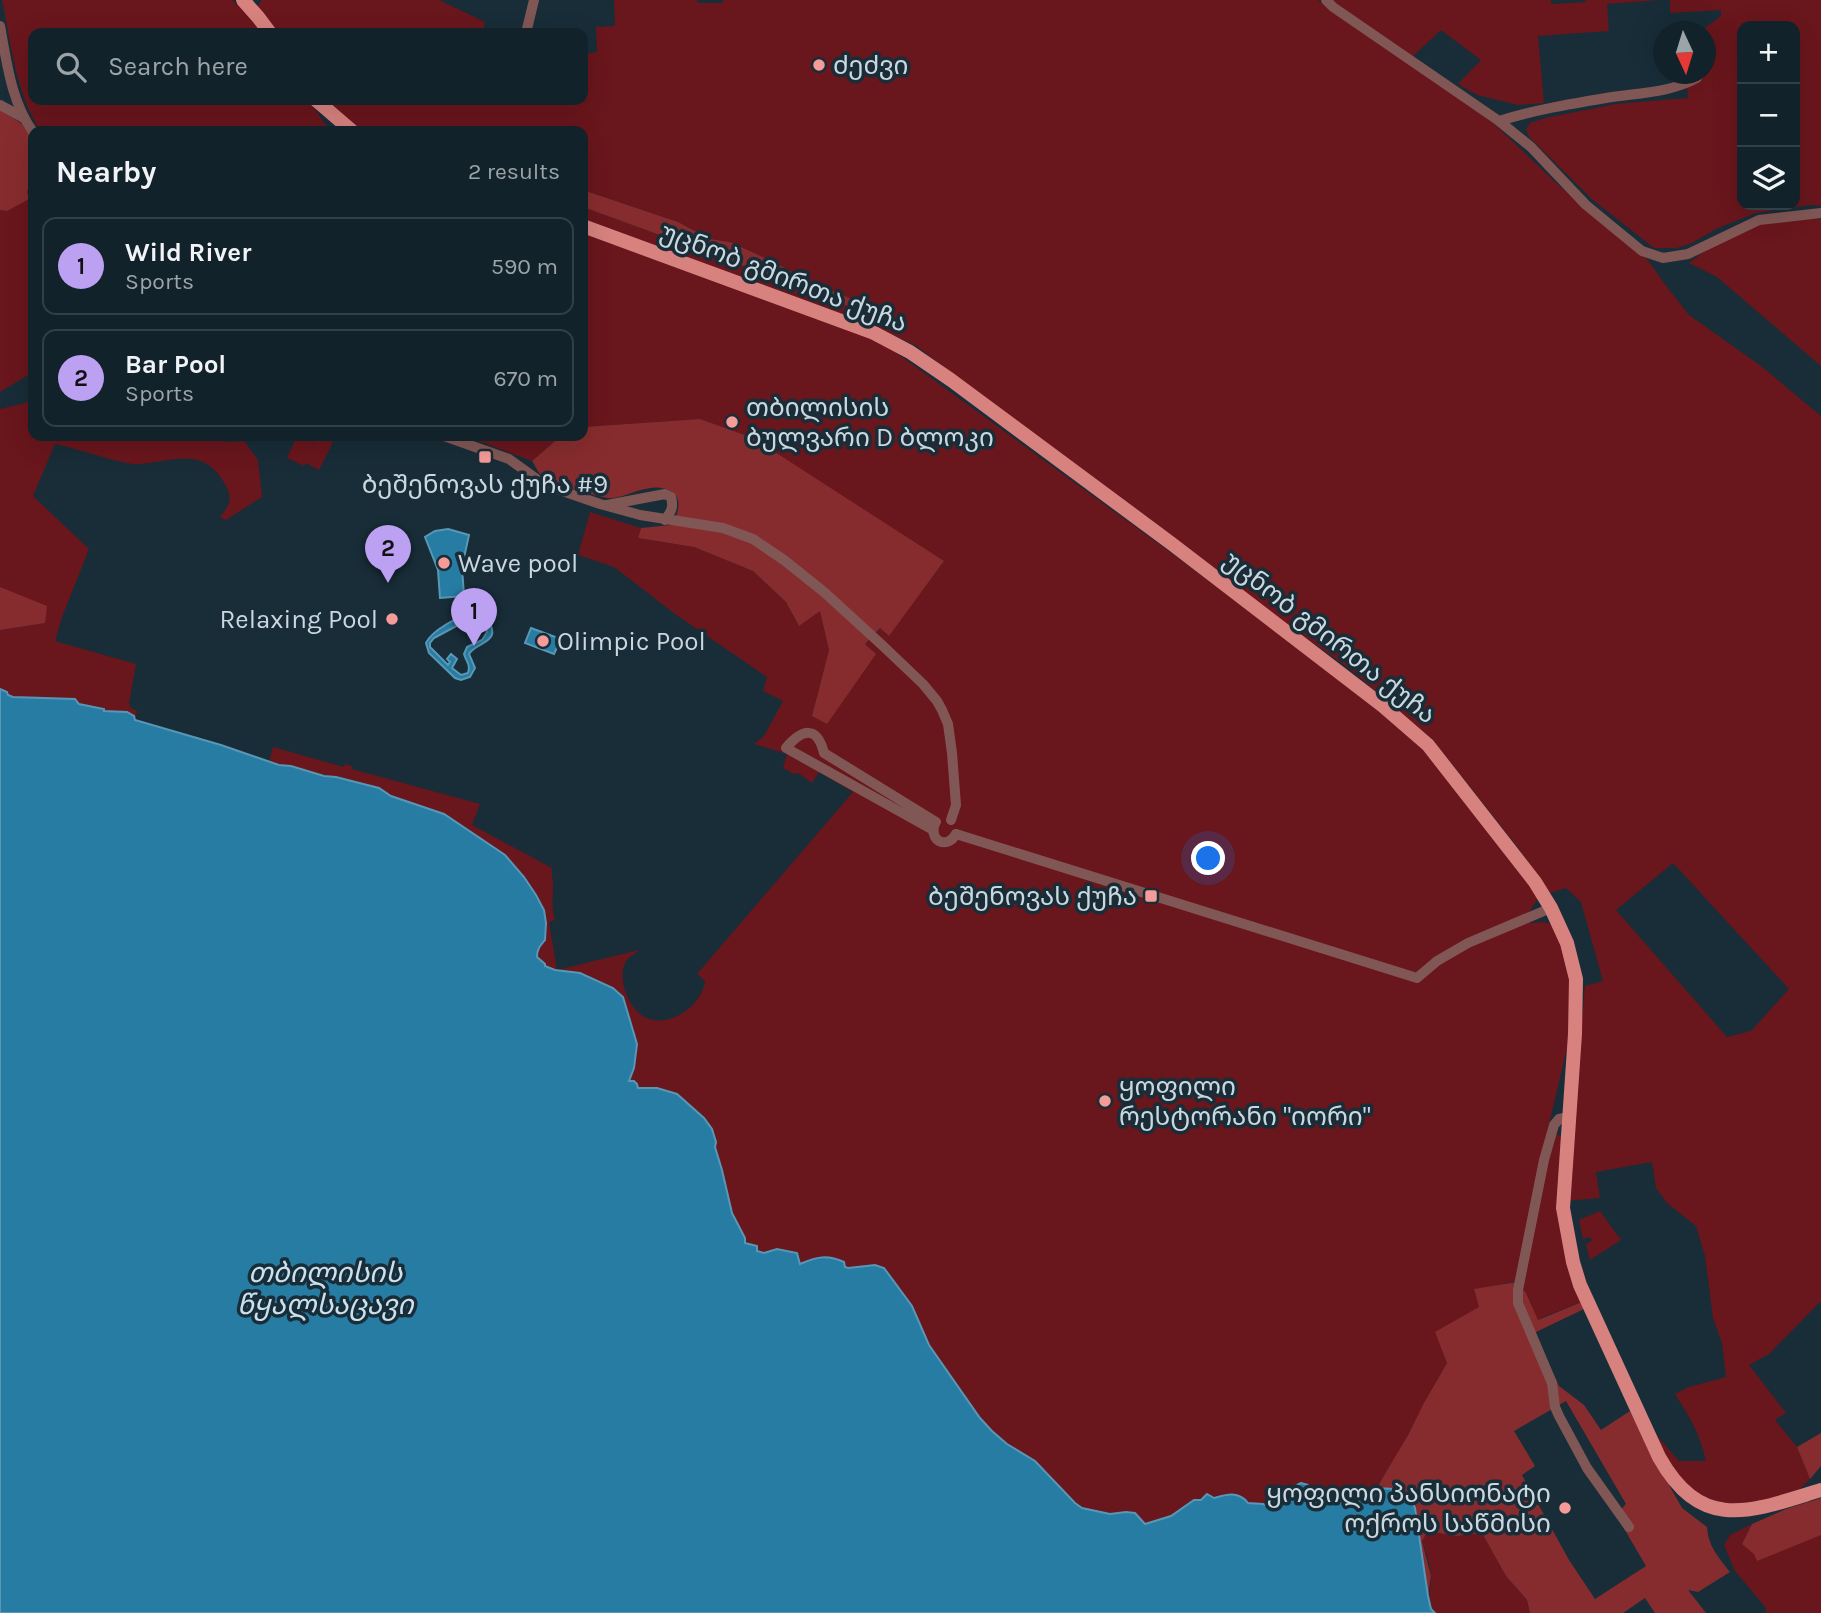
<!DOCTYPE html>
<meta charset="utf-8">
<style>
:root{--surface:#12222a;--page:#1b2a32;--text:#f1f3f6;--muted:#9ca4a8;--line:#313f47;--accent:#bca0f2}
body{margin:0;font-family:Karla,"Noto Sans Georgian",sans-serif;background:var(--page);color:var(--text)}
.controls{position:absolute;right:21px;top:21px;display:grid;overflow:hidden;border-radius:14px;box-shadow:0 7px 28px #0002}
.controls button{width:63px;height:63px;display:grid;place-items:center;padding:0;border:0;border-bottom:2px solid var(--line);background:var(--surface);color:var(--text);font:35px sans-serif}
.compass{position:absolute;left:1653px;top:21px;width:63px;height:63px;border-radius:50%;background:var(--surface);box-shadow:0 7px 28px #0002;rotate:176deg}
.you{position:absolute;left:1209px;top:859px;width:24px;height:24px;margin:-18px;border:5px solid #fff;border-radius:50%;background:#1a73e8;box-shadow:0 0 0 10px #1a73e833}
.badge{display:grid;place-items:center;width:46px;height:46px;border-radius:50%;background:var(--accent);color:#111;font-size:23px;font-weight:700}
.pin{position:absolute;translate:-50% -58px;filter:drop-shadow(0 2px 4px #0008)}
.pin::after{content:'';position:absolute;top:37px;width:24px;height:21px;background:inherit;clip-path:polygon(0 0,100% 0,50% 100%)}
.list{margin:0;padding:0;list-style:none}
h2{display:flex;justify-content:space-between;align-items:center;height:91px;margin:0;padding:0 28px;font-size:30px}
h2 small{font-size:23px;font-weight:400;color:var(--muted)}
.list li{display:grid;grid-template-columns:46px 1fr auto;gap:21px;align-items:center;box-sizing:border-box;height:98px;margin:0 14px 14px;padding:0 14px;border:2px solid var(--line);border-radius:14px}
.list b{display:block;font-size:26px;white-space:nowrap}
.list p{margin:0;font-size:23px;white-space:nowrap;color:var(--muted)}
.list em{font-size:23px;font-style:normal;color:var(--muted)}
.icon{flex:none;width:38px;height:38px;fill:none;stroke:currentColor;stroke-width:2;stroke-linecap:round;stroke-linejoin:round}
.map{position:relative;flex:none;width:1821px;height:1613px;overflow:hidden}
.search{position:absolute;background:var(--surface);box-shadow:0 7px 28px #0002;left:28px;top:28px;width:560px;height:77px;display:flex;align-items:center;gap:18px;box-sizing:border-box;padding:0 24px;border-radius:14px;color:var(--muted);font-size:26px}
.panel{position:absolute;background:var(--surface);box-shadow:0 7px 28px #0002;left:28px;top:126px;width:560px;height:315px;border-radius:14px}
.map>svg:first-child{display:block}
.green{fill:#69161c;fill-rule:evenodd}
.forest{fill:#872c2e;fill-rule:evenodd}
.water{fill:#277ca4;stroke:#5897b5;stroke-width:2;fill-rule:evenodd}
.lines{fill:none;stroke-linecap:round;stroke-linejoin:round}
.stream{stroke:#5897b5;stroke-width:2.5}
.minor{stroke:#815755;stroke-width:10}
.major{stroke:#d7827f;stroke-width:14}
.poi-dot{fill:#f59b98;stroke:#182d38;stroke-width:2.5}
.labels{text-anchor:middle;stroke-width:7;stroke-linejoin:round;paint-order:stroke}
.poi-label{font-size:26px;fill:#cbd7de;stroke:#182d38;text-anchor:start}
.street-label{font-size:26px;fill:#cbd7de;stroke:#182d38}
.water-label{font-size:28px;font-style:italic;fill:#cae2ef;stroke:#182d38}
</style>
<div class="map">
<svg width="1821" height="1613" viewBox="0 0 1821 1613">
<rect width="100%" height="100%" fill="#182d38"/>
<g class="green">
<path d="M 2,0 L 232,0 L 254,19 L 263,33 L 33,33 L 33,100 L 309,100 L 325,124 L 336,131 L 41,131 C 16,96 11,42 2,0 Z"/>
<path d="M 262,0 L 439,0 L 485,22 L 482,33 L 278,33 L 257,6 Z"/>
<path d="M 614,0 L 697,0 L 698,3 L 723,3 L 723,0 L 1318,0 L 1340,17 L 1487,117 L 1554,181 L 1602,224 L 1648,260 L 1664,283 L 1689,315 L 1761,366 L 1821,416 L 1821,1301 L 1769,1354 L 1749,1365 L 1786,1413 L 1775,1420 L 1797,1447 L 1810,1479 L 1800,1489 L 1764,1503 L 1724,1504 L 1695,1493 L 1671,1468 L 1650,1428 L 1679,1461 L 1706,1461 C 1700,1434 1690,1417 1675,1394 L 1689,1387 L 1726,1377 L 1722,1343 L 1713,1318 L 1705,1256 L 1696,1226 L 1667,1203 L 1656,1188 L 1652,1162 L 1596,1172 L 1600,1198 L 1565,1201 L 1585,986 L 1603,981 L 1581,902 L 1566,888 L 1550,893 L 1519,849 L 1433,740 L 1351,670 L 1260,605 L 1110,494 L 915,345 L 875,327 L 764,285 L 583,220 L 583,207 L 723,258 L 874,316 L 887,315 L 797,275 L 776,263 L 730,242 L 710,239 L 678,222 L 583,190 L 583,131 L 362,131 L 324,100 L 583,100 L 583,54 L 597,52 L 596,27 L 615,26 ZM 1673,863 L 1789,989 L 1751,1031 L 1727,1037 L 1616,910 Z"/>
<path d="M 1333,0 L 1551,0 L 1551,4 L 1586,2 L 1586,0 L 1659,0 L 1607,4 L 1609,31 L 1538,36 L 1544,103 L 1518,105 L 1477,95 L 1458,84 L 1481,60 L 1441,30 L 1412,57 L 1340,7 Z"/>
<path d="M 1670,0 L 1821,0 L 1821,206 L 1810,205 L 1756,213 L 1718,228 L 1692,243 L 1677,248 L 1654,248 L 1593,200 L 1530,138 L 1526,130 L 1530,123 L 1545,118 L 1616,104 L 1688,98 L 1686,74 L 1706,74 L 1706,32 L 1701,31 L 1721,16 L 1721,10 L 1670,13 ZM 1742,26 L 1795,26 L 1795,205 L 1742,205 Z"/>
<path d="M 33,182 L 33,372 L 0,392 L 0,210 L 7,211 L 27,192 L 30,183 Z"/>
<path d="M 1807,219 L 1821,219 L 1821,366 L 1717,277 L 1689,263 L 1706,250 L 1763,223 Z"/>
<path d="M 583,232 L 883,343 L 1174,555 L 1354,690 L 1423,749 L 1539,897 L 1528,914 L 1531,923 L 1543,922 L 1556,925 L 1569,969 L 1570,1008 L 1568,1044 L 1541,1158 L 1517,1281 L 1474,1290 L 1480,1307 L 1436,1332 L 1447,1363 C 1420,1409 1399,1458 1367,1500 L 1325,1504 L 1285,1492 L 1273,1495 L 1269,1507 L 1248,1503 L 1222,1495 L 1194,1500 L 1171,1516 L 1145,1524 L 1135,1513 L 1126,1512 L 1110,1514 L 1082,1508 L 1075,1503 L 1035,1461 L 1007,1444 L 992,1431 L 980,1418 L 929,1345 L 912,1306 L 884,1268 L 856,1266 L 848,1268 L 825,1256 L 808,1260 L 800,1264 L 800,1258 L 797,1253 C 793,1253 790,1251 786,1250 C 773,1249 762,1258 753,1245 L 745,1243 L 732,1213 L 722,1170 L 715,1147 L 716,1142 L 712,1128 L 704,1118 L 677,1094 L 657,1088 L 637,1088 L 629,1081 L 637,1044 L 627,1014 L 628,1010 L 613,988 L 580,973 L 555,970 L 544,966 L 545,964 L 534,955 L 546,934 L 543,910 L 536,895 L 525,877 L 505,855 L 444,814 L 391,796 L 379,788 L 269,762 L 273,747 L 344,767 L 345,764 L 352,766 L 352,769 L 480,804 L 472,825 L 552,868 C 551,874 553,878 553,885 C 553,897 551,908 555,920 L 549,922 L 557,970 L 639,950 C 636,953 629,957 626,961 C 616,978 629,1011 647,1018 C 671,1028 702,1005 705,981 L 697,974 L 853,792 L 819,772 L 812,783 L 798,773 L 794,774 L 783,768 L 787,754 L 754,744 L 764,736 L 783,701 L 763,691 L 767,677 L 675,614 L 614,567 L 578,555 L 590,512 L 641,528 L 638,538 L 694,547 L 753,571 L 786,602 L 799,626 L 820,610 L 829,650 L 812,716 L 837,708 L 876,654 L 865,644 L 881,628 L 888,636 L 944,561 L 700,419 L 583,427 Z"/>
<path d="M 33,401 L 33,436 L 193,436 L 228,442 L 244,441 L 258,460 L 262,497 L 226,520 L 220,517 C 230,505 233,498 225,484 C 206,450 181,458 149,463 C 144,463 138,465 133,464 C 107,460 81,449 55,444 L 33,496 L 89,549 L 62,617 L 55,641 L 136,664 L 129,703 L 131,708 L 137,711 L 135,720 L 127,712 L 104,711 L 104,709 L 79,704 L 75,699 L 13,697 L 7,695 L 7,692 L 0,689 L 0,630 L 45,623 L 0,587 L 0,409 Z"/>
<path d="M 297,436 L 318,436 L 311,451 L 319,436 L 333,442 L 319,470 L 306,463 L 304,466 L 287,458 Z"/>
<path d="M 465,436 L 561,436 L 532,461 Z"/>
<path d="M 1557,1134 L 1562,1137 L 1559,1218 L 1582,1302 L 1543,1317 L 1538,1321 L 1526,1293 L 1521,1287 L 1552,1137 Z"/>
<path d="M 1600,1211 L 1621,1240 L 1590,1260 L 1586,1245 L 1592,1240 L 1590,1237 L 1583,1239 L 1579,1220 Z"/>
<path d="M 1752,1524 L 1742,1544 L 1821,1535 L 1821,1613 L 1766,1613 L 1766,1608 L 1735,1571 L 1724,1545 L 1730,1535 Z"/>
<path d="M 1428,1531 L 1456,1536 L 1482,1533 L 1506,1576 L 1527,1600 L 1530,1613 L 1435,1613 C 1424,1601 1432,1589 1431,1575 C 1430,1563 1425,1551 1422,1540 Z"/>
</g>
<g class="forest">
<path d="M 0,110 L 21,123 L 33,140 L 33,182 L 30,183 L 27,192 L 29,199 L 7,211 L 0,210 Z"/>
<path d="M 583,190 L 678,222 L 710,239 L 730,242 L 776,263 L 797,275 L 888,315 L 874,316 L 723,258 L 583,207 Z"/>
<path d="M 700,419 L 753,438 L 944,561 L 889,636 L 880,628 L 865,644 L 876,654 L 827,724 L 812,716 L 829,650 L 820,611 L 799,626 L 786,602 L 753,571 L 694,547 L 638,538 L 641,528 L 671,525 C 681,511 684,491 661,488 C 646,485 628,496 613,498 C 604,500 547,482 541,475 C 537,471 535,465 532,461 L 561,436 L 583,436 L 583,427 Z"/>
<path d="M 0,587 L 47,606 L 45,623 L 0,630 Z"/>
<path d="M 1517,1282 L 1526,1293 L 1538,1320 L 1582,1302 L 1584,1309 L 1534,1333 L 1559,1386 L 1584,1405 L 1601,1430 L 1630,1411 L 1651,1453 L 1682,1508 L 1707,1527 C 1708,1546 1719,1558 1730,1572 L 1698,1592 L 1688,1590 L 1706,1613 L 1655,1613 L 1645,1598 L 1623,1613 L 1530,1613 L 1527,1600 L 1506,1576 L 1482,1533 L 1456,1536 L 1428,1531 L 1422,1541 L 1431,1576 L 1428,1596 L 1376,1489 L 1408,1435 L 1424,1403 L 1447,1363 L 1435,1332 L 1479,1307 L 1474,1289 ZM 1566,1401 L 1626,1504 L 1616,1515 L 1646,1566 L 1595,1599 L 1569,1560 L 1522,1475 L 1535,1466 L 1514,1431 Z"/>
<path d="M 1821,1433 L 1821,1466 L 1810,1479 L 1797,1447 Z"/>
<path d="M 1821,1498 L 1821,1535 L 1757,1561 L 1754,1554 L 1742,1544 L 1752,1524 L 1786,1509 Z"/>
</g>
<g class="water">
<path d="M 448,529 L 469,535 L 462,567 L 464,596 L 440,598 L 438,570 L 425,537 L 435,531 Z"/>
<path d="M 472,612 L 484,615 L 488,612 L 490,615 L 487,618 C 504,644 476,641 469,654 L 475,668 L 470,677 L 461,680 L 455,678 L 429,653 L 426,643 C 432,630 458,617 472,612 ZM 473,617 L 483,622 L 487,632 L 482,640 L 467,647 L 464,654 C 466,661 471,665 468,673 L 461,675 L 452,668 L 457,659 L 451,654 L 447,659 L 450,662 L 448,665 L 430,647 L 430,643 L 434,638 Z"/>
<path d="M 531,628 L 561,639 L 554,654 L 525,643 Z"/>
<path d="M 0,689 L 7,692 L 8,695 L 13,697 L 75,699 L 79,704 L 104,709 L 104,711 L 127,712 L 134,716 L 135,720 L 221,745 L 279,765 L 291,766 L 324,776 L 336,777 L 379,788 L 391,796 L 444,814 L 505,855 L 524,877 L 536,895 L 544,910 L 546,923 L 545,940 C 540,946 537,949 537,957 L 545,964 L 545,966 L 555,970 L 580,973 L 613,988 L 623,997 L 637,1044 L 634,1068 L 629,1081 L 634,1081 L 637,1084 L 638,1088 L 657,1088 L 677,1094 L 704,1118 L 712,1129 L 716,1142 L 715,1147 L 722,1170 L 732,1213 L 745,1238 L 745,1243 L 757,1246 L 757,1251 L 764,1253 L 777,1249 L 797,1253 L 800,1264 C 816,1257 827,1254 844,1262 L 845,1267 L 848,1268 L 875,1265 L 884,1268 L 912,1306 L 929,1345 L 980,1418 L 992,1431 L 1007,1444 L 1035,1461 L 1075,1503 L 1082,1508 L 1110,1514 L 1126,1512 L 1135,1513 L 1145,1524 L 1171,1516 L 1194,1500 L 1201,1500 L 1207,1494 L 1214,1498 C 1227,1494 1239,1491 1248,1503 L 1263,1504 L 1269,1507 L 1273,1495 C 1283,1493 1291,1488 1301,1483 L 1308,1485 L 1325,1504 L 1367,1500 L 1376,1489 C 1393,1487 1409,1490 1415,1508 L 1428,1596 L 1431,1609 L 1435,1613 L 0,1613 Z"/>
</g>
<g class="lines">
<path class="stream" d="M 1406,1499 L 1410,1489"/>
<g class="minor">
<path d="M 1326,0 L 1333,7 L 1499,121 L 1531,147 L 1586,205 L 1642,251 L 1663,258 L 1688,254 L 1759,220 L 1821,213"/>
<path d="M 0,26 C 7,63 11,101 33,132"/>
<path d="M 526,33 L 534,0"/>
<path d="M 0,105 L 24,118"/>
<path d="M 1499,121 C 1534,110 1570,104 1606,98 C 1636,93 1670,93 1697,78"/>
<path d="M 444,436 L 509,459 L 545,485 L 600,504 L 640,515 L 723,528 L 753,539 L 784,560 L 824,592 L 882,645 L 923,684 L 937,701 L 942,710 L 948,724 L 952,753 L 956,805 L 951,820"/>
<path d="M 607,505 L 665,494 L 671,497 C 674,507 671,512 665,520"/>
<path d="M 935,823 C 928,841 947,850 956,834"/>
<path d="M 933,830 L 786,748 C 802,729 817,725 824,753 L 936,822"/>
<path d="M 956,834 L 1417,978 L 1437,961 L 1468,943 L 1551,908"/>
<path d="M 1569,1117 L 1559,1119 L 1554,1125 L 1544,1160 L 1518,1290 L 1518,1303 L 1552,1383 L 1555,1407 L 1559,1416 L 1587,1468 L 1629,1527"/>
</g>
<g class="major">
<path d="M 243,0 L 258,17 L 270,33"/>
<path d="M 316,100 L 352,131"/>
<path d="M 583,226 L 874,333 L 910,352 L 951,380 L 1172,544 L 1383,706 L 1428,745 L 1535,882 L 1551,908 L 1567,943 L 1576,979 L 1575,1034 L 1563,1208 L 1573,1262 L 1580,1285 L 1659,1457 C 1702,1534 1752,1511 1821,1490"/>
</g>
</g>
<g class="poi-dot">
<circle cx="819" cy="65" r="7"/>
<circle cx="732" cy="422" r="7"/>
<rect x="478" y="450" width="14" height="14" rx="3.5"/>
<circle cx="444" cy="563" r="7"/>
<circle cx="392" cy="619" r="7"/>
<circle cx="543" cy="641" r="7"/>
<rect x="1144" y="889" width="14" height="14" rx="3.5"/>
<circle cx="1105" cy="1101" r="7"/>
<circle cx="1565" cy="1508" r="7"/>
</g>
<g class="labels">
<g class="poi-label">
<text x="833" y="74">ძეძვი</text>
<text x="746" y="416">თბილისის<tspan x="746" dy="30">ბულვარი D ბლოკი</tspan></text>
<text x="485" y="493" text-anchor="middle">ბეშენოვას ქუჩა #9</text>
<text x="458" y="572">Wave pool</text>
<text x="378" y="628" text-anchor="end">Relaxing Pool</text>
<text x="557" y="650">Olimpic Pool</text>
<text x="1137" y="905" text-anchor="end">ბეშენოვას ქუჩა</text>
<text x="1119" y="1095">ყოფილი<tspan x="1119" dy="30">რესტორანი "იორი"</tspan></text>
<text x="1551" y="1502" text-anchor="end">ყოფილი პანსიონატი<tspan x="1551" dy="30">ოქროს საწმისი</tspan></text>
</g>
<g class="street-label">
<text transform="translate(784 277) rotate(21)" y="9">უცნობ გმირთა ქუჩა</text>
<text transform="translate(1330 637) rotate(38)" y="9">უცნობ გმირთა ქუჩა</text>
</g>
<g class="water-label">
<text x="325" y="1282">თბილისის<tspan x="325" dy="32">წყალსაცავი</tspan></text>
</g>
</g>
</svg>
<div class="controls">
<button>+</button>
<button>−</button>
<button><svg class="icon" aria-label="layers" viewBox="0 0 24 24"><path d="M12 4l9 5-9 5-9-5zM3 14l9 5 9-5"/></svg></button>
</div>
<svg class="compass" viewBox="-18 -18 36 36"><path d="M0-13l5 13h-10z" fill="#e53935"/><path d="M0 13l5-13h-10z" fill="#9ca4a8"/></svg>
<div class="you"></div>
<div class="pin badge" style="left:474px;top:646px">1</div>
<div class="pin badge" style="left:388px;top:583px">2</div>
<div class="search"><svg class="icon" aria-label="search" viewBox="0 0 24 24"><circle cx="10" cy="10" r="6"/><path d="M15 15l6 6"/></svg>Search here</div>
<section class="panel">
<h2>Nearby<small>2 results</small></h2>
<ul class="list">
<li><span class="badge">1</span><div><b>Wild River</b><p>Sports</p></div><em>590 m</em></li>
<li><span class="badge">2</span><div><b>Bar Pool</b><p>Sports</p></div><em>670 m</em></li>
</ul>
</section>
</div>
